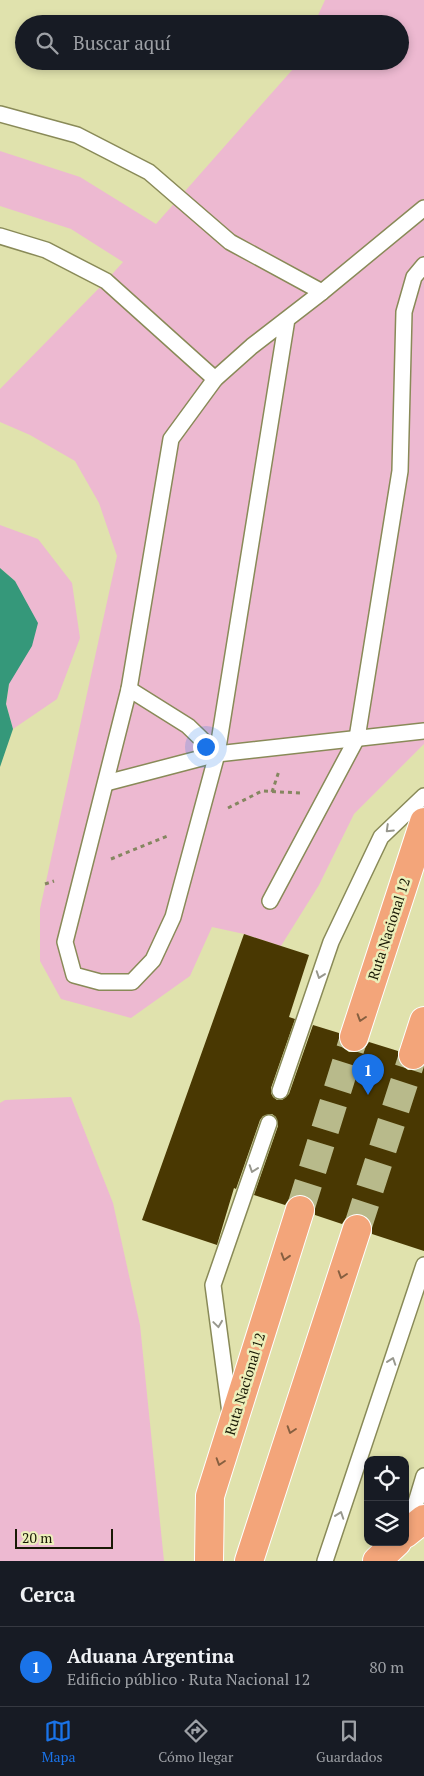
<!DOCTYPE html>
<html lang="es">
<meta charset="utf-8">
<style>
:root{--surface:#171b24;--page:#20242c;--text:#f1f3f6;--muted:#9ea1a6;--line:#363941;--accent:#1a73e8}
body{margin:0;font-family:"PT Serif",serif;background:var(--page);color:var(--text)}
.controls{position:absolute;right:15px;bottom:15px;display:grid;overflow:hidden;border-radius:10px;box-shadow:0 2px 8px #0003}
.controls button{width:45px;height:45px;display:grid;place-items:center;padding:0;border:0;border-bottom:1px solid var(--line);background:var(--surface);color:var(--text);font:25px sans-serif}
.scale{position:absolute;left:15px;bottom:12px;width:98px;box-sizing:border-box;padding-left:5px;border:2px solid #191905;border-top:0;font-size:14px;line-height:18px;white-space:nowrap;color:#191905;-webkit-text-stroke:4px #edefba;paint-order:stroke}
.you{position:absolute;left:205px;top:746px;width:18px;height:18px;margin:-12px;border:4px solid #fff;border-radius:50%;background:#1a73e8;box-shadow:0 0 0 8px #1a73e833}
.badge{display:grid;place-items:center;width:32px;height:32px;border-radius:50%;background:var(--accent);color:#fff;font-size:16px;font-weight:700}
.pin{position:absolute;translate:-50% -41px;filter:drop-shadow(0 1px 2px #0008)}
.pin::after{content:'';position:absolute;top:26px;width:18px;height:15px;background:inherit;clip-path:polygon(0 0,100% 0,50% 100%)}
.list{margin:0;padding:0;list-style:none}
h2{display:flex;justify-content:space-between;align-items:center;height:65px;margin:0;padding:0 20px;font-size:21px}
h2 small{font-size:16px;font-weight:400;color:var(--muted)}
.list li{display:grid;grid-template-columns:32px 1fr auto;gap:15px;align-items:center;box-sizing:border-box;height:80px;padding:0 20px;border-top:1px solid var(--line)}
.list b{display:block;font-size:19px;white-space:nowrap}
.list p{margin:0;font-size:16px;white-space:nowrap;color:var(--muted)}
.list em{font-size:16px;font-style:normal;color:var(--muted)}
.icon{flex:none;width:28px;height:28px;fill:none;stroke:currentColor;stroke-width:2;stroke-linecap:round;stroke-linejoin:round}
.map{position:relative;flex:none;width:424px;height:1561px;overflow:hidden}
.search{position:absolute;background:var(--surface);box-shadow:0 2px 8px #0003;left:15px;right:15px;top:15px;height:55px;display:flex;align-items:center;gap:12px;box-sizing:border-box;padding:0 18px;border-radius:28px;color:var(--muted);font-size:19px}
.sheet{height:145px;background:var(--surface)}
nav{display:flex;justify-content:space-around;align-items:center;box-sizing:border-box;height:70px;border-top:1px solid var(--line);background:var(--surface);font-size:14px;color:var(--muted)}
nav a{display:grid;justify-items:center;gap:2px}
nav .on{color:var(--accent)}
.map>svg:first-child{display:block}
.green{fill:#edb9d1}
.water{fill:#35987a}
.building{fill:#493802}
.lines{fill:none;stroke-linecap:round;stroke-linejoin:round}
.highway-tunnel{stroke:#b8ba8b;stroke-width:28;stroke-dasharray:28 14;stroke-linecap:butt}
.lane-casing{stroke:#898a58;stroke-width:18}
.highway-casing{stroke:#fff;stroke-width:30}
.path{stroke:#858660;stroke-width:3;stroke-dasharray:4 4;stroke-linecap:butt}
.lane{stroke:#fff;stroke-width:15}
.highway{stroke:#f3a57a;stroke-width:28}
.oneway{stroke:#98988e}
.oneway2{stroke:#865f40}
.labels{text-anchor:middle;stroke-width:5;stroke-linejoin:round;paint-order:stroke}
.street-label{font-size:14px;fill:#191905;stroke:#edefba}
</style>
<div class="map">
<svg width="424" height="1561" viewBox="0 0 424 1561">
<rect width="100%" height="100%" fill="#e0e2ad"/>
<g class="green">
<path d="M 325,0 L 424,0 L 424,744 L 354,814 L 319,885 L 281,946 L 244,934 L 212,927 L 190,976 L 131,1018 L 61,999 L 40,961 L 40,909 L 117,556 L 99,503 L 75,461 L 30,435 L 0,422 L 0,389 L 106,281 L 123,262 L 71,229 L 0,206 L 0,151 L 80,177 L 156,224 L 293,69 L 297,61 L 400,61 L 400,24 L 314,24 Z"/>
<path d="M 0,525 L 38,539 L 72,583 L 80,638 L 57,699 L 13,729 L 6,704 L 9,684 L 15,581 L 0,568 Z"/>
<path d="M 71,1097 L 113,1203 L 140,1325 L 164,1561 L 0,1561 L 0,1103 L 5,1100 Z"/>
</g>
<path class="water" d="M 0,568 L 15,581 L 38,623 L 32,646 L 9,684 L 6,704 L 13,729 L 0,767 Z"/>
<path class="building" d="M 244,934 L 309,955 L 289,1017 L 295,1019 L 271,1088 L 271,1093 L 273,1097 L 277,1100 L 282,1100 L 289,1094 L 313,1025 L 339,1033 L 339,1041 L 342,1047 L 349,1052 L 358,1052 L 365,1048 L 369,1042 L 398,1051 L 398,1059 L 401,1065 L 408,1070 L 417,1070 L 424,1066 L 424,1251 L 372,1234 L 372,1225 L 368,1218 L 362,1214 L 353,1214 L 346,1218 L 342,1224 L 315,1215 L 315,1206 L 312,1200 L 305,1195 L 296,1195 L 289,1199 L 285,1205 L 254,1195 L 278,1126 L 276,1117 L 272,1114 L 263,1116 L 260,1120 L 236,1189 L 234,1188 L 217,1245 L 142,1220 Z"/>
<g class="lines">
<g class="highway-tunnel">
<path d="M 300,1210 L 354,1037"/>
<path d="M 357,1229 L 413,1055"/>
</g>
<defs>
<g id="lane">
<path d="M 0,114 L 77,135 L 149,172 L 230,242 L 322,292"/>
<path d="M 0,236 L 46,250 L 106,281 L 215,379"/>
<path d="M 287,319 L 217,754 L 173,917 L 153,960 L 132,982 L 100,982 L 74,975 L 65,942 L 129,689 L 171,439 L 215,379 L 252,346 L 322,292 L 424,208"/>
<path d="M 129,689 L 188,726 L 217,754"/>
<path d="M 106,783 L 217,754 L 424,731"/>
<path d="M 270,901 L 357,738 L 400,471 L 404,312 L 414,277 L 424,265"/>
<path d="M 280,1091 L 331,942 L 381,837 L 424,796"/>
<path d="M 230,1413 L 213,1285 L 269,1123"/>
<path d="M 408,1529 L 424,1476"/>
<path d="M 325,1561 L 424,1265"/>
</g>
<g id="highway">
<path d="M 354,1037 L 424,822"/>
<path d="M 413,1055 L 424,1021"/>
<path d="M 405,1534 L 424,1519"/>
<path d="M 209,1561 L 210,1496 L 300,1210"/>
<path d="M 249,1561 L 357,1229"/>
<path d="M 377,1561 L 397,1542"/>
</g>
</defs>
<use href="#lane" class="lane-casing"/>
<use href="#highway" class="highway-casing"/>
<g class="path">
<path d="M 272,792 L 279,771"/>
<path d="M 228,808 L 262,791 L 300,793"/>
<path d="M 111,859 L 170,835"/>
<path d="M 45,884 L 54,881"/>
</g>
<use href="#lane" class="lane"/>
<use href="#highway" class="highway"/>
</g>
<defs><path id="oneway-chevron" d="M-2-3.5L2.5 0L-2 3.5" fill="none" stroke-width="1.6" stroke-linecap="round" stroke-linejoin="round" transform="scale(1.25)"/></defs>
<g class="oneway">
<use href="#oneway-chevron" transform="translate(389 829) rotate(136)"/>
<use href="#oneway-chevron" transform="translate(320 975) rotate(109)"/>
<use href="#oneway-chevron" transform="translate(253 1169) rotate(109)"/>
<use href="#oneway-chevron" transform="translate(218 1324) rotate(82)"/>
<use href="#oneway-chevron" transform="translate(392 1361) rotate(-71)"/>
<use href="#oneway-chevron" transform="translate(340 1515) rotate(-71)"/>
</g>
<g class="oneway2">
<use href="#oneway-chevron" transform="translate(361 1018) rotate(108)"/>
<use href="#oneway-chevron" transform="translate(285 1257) rotate(107)"/>
<use href="#oneway-chevron" transform="translate(342 1275) rotate(108)"/>
<use href="#oneway-chevron" transform="translate(291 1430) rotate(108)"/>
<use href="#oneway-chevron" transform="translate(220 1462) rotate(108)"/>
</g>
<g class="labels">
<g class="street-label">
<text transform="translate(389 929) rotate(-72)" y="5">Ruta Nacional 12</text>
<text transform="translate(245 1384) rotate(-73)" y="5">Ruta Nacional 12</text>
</g>
</g>
</svg>
<div class="controls">
<button><svg class="icon" aria-label="locate" viewBox="0 0 24 24"><circle cx="12" cy="12" r="6"/><path d="M12 2v4M12 18v4M2 12h4M18 12h4"/></svg></button>
<button><svg class="icon" aria-label="layers" viewBox="0 0 24 24"><path d="M12 4l9 5-9 5-9-5zM3 14l9 5 9-5"/></svg></button>
</div>
<div class="scale">20 m</div>
<div class="you"></div>
<div class="pin badge" style="left:368px;top:1095px">1</div>
<div class="search"><svg class="icon" aria-label="search" viewBox="0 0 24 24"><circle cx="10" cy="10" r="6"/><path d="M15 15l6 6"/></svg>Buscar aquí</div>
</div>
<section class="sheet">
<h2>Cerca<small></small></h2>
<ul class="list">
<li><span class="badge">1</span><div><b>Aduana Argentina</b><p>Edificio público · Ruta Nacional 12</p></div><em>80 m</em></li>
</ul>
</section>
<nav>
<a class="on"><svg class="icon" aria-label="map" viewBox="0 0 24 24"><path d="M3 6l6-2 6 2 6-2v14l-6 2-6-2-6 2zM9 4v14M15 6v14"/></svg>Mapa</a>
<a><svg class="icon" aria-label="directions" viewBox="0 0 24 24"><path d="M12 3l9 9-9 9-9-9zM9 14v-3h6M13 9l2 2-2 2"/></svg>Cómo llegar</a>
<a><svg class="icon" aria-label="saved" viewBox="0 0 24 24"><path d="M7 4h10v16l-5-4-5 4z"/></svg>Guardados</a>
</nav>
